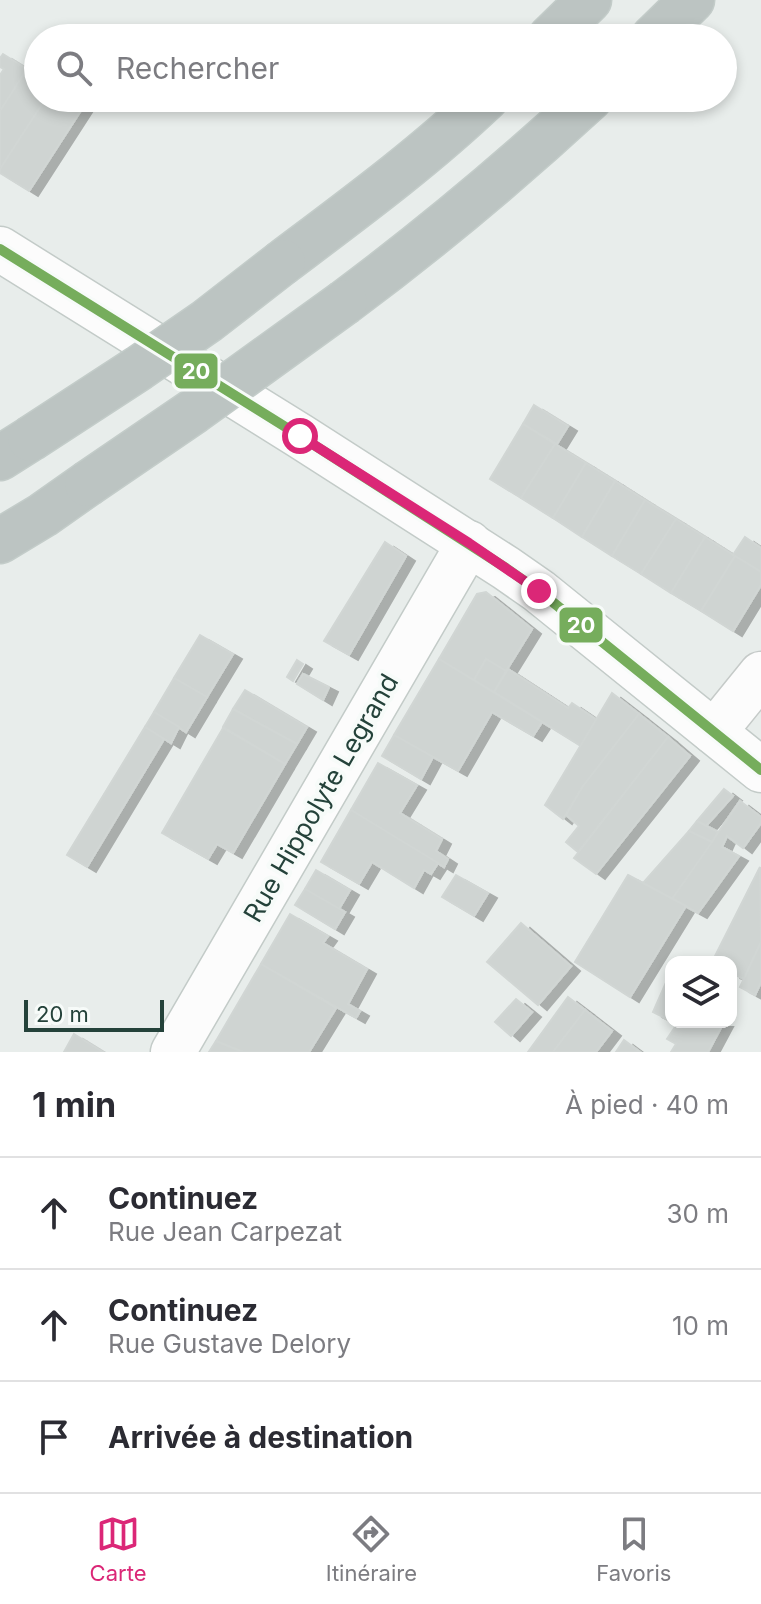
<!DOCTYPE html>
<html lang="fr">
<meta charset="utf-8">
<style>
:root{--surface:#fff;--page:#f7f7f7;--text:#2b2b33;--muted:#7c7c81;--line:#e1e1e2;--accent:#db2777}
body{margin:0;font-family:Inter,sans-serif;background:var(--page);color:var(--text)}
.controls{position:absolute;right:24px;bottom:24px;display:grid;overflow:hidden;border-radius:16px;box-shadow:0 4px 12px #0003}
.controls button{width:72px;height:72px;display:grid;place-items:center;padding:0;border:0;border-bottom:2px solid var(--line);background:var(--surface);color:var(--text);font:40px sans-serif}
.scale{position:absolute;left:24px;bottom:20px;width:140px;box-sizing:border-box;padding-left:8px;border:4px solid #24423a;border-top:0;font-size:22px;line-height:28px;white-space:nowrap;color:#24423a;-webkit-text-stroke:6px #f7fbf9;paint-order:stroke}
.stop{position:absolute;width:24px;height:24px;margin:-18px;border:6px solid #db2777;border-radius:50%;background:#fff}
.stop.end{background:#db2777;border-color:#fff;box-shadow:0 2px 8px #0008}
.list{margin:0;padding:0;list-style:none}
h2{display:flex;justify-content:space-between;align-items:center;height:104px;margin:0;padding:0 32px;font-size:34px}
h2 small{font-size:26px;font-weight:400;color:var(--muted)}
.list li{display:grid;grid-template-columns:52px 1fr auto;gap:24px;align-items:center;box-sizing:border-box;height:112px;padding:0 32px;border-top:2px solid var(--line)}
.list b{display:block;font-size:30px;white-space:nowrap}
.list p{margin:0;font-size:26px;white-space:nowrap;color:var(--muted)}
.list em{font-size:26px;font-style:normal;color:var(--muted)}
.icon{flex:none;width:44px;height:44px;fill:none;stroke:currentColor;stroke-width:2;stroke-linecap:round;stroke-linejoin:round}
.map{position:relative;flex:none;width:761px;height:1052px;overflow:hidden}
.search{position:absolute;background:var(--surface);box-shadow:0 4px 12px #0003;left:24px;right:24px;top:24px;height:88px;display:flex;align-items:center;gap:20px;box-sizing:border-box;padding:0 28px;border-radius:44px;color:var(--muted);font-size:30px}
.sheet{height:440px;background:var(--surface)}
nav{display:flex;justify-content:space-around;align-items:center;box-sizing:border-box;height:112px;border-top:2px solid var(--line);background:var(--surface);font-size:22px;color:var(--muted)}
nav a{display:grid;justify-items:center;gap:4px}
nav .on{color:var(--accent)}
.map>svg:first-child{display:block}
.building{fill:#cfd4d2;stroke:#d1d6d4;stroke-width:2;filter:url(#shadow)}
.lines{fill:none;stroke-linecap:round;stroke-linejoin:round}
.street-casing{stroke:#c5cac8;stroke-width:47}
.secondary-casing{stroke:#c3cbc8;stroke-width:47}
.highway-casing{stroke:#c3ccc9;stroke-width:47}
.street{stroke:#fcfcfc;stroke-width:44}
.secondary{stroke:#fcfcfc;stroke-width:44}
.highway{stroke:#bcc4c2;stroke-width:44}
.highway-bridge-casing{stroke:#c3ccc9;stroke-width:47;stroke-linecap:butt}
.highway-bridge{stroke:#bcc4c2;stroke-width:44}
.bus-1-casing{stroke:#f7fbf9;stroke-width:16}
.bus-1{stroke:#76ad5c;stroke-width:10}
.route{stroke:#db2777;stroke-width:10}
.labels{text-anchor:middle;stroke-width:8;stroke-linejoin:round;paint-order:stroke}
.street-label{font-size:26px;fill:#24423a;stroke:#f7fbf9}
.line-badge{stroke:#f7fbf9;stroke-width:3}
.badge-label{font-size:22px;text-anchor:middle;font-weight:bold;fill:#fff}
</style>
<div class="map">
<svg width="761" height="1052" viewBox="0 0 761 1052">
<defs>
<filter id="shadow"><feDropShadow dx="9" dy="5" stdDeviation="0" flood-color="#0004"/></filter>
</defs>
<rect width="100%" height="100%" fill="#e8edeb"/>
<g class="building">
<path d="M 3,54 L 27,69 L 0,111 L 0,75 L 4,69 L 0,67 L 0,58 Z"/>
<path d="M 27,69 L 38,75 L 38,98 L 46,98 L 0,169 L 0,111 Z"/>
<path d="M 46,98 L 89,98 L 29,191 L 0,173 L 0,169 Z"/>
<path d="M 534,405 L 568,426 L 557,444 L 523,424 Z"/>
<path d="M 523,424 L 555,444 L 521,498 L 490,479 Z"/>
<path d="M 555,444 L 586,463 L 553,518 L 521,498 Z"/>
<path d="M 586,463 L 615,481 L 582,537 L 553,518 Z"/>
<path d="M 615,481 L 645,500 L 612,556 L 582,537 Z"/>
<path d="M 645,500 L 676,519 L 641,574 L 612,556 Z"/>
<path d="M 676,519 L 705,537 L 671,593 L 641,574 Z"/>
<path d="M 705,537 L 735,556 L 701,611 L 671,593 Z"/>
<path d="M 745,537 L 761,548 L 761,572 L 733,555 Z"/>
<path d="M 385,542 L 406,556 L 349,655 L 324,641 Z"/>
<path d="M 735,556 L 761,572 L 761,585 L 733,631 L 701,611 Z"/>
<path d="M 486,592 L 532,629 L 506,671 L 486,659 L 474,680 L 439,659 L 477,594 Z"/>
<path d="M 200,635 L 233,654 L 207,697 L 174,678 Z"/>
<path d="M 439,659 L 542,722 L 533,736 L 492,712 L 458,771 L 394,735 Z"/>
<path d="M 486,659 L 506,671 L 494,692 L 474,680 Z"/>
<path d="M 297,660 L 303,664 L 293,681 L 287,677 Z"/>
<path d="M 508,669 L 568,708 L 572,703 L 597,720 L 581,746 L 494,692 Z"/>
<path d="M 303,674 L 329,687 L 323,700 L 297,684 Z"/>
<path d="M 174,678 L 207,697 L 186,732 L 154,712 Z"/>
<path d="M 245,690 L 307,727 L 297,744 L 233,709 Z"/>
<path d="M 612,693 L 639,714 L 583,786 L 563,819 L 545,805 Z"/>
<path d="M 233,709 L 297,744 L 285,764 L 223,727 Z"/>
<path d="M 154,712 L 179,727 L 171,743 L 145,727 Z"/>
<path d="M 639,714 L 668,737 L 578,852 L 566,842 L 579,826 L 566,815 L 583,786 Z"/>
<path d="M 145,727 L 164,739 L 87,867 L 67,855 Z"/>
<path d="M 223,728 L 285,764 L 233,853 L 217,844 L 208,859 L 162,833 Z"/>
<path d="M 394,735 L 433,757 L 421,779 L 382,756 Z"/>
<path d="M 668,737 L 690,756 L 596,874 L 574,858 Z"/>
<path d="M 378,763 L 417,785 L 400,813 L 442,839 L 436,851 L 448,859 L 444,867 L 351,810 Z"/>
<path d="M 724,789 L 733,796 L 706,826 L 697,821 Z"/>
<path d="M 740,801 L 761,817 L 761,823 L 743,848 L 727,836 L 722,847 L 739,856 L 698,913 L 672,899 Z"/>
<path d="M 351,810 L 438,863 L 431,874 L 424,870 L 414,888 L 372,862 L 359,884 L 321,862 Z"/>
<path d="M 697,821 L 718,832 L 712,842 L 689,831 Z"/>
<path d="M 689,831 L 712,842 L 672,899 L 643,883 Z"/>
<path d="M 760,867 L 761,942 L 744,979 L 731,973 L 731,962 L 712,962 Z"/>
<path d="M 316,870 L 350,890 L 339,909 L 305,889 Z"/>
<path d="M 456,875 L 488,893 L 474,916 L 442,897 Z"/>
<path d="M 628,875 L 686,906 L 630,997 L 575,962 Z"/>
<path d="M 305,889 L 345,912 L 335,929 L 295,905 Z"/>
<path d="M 290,914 L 328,936 L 323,943 L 367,969 L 348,1004 L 360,1011 L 356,1018 L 261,964 Z"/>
<path d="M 521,923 L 571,966 L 538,1005 L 487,962 Z"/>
<path d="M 761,942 L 761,982 L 755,995 L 740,987 Z"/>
<path d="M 261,964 L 336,1008 L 309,1052 L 243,1052 L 216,1041 Z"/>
<path d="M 668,978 L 671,980 L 671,1021 L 653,1012 Z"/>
<path d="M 568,997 L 585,1010 L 553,1052 L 528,1052 Z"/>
<path d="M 516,999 L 532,1012 L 511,1036 L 495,1022 Z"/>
<path d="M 585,1010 L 612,1031 L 596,1052 L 553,1052 Z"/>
<path d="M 673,1022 L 724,1022 L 708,1052 L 671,1052 L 676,1044 L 667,1039 L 677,1024 Z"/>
<path d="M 74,1034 L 103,1052 L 64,1052 Z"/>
<path d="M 624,1040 L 640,1052 L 616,1052 Z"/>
<path d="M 216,1041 L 243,1052 L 209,1052 Z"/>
</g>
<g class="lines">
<defs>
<path id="street" d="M 714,732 L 761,674"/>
<g id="secondary">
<path d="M 0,249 L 300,436 L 506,568 L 539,591 L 761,770"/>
<path d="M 173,1052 L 469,543"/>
</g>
<g id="highway">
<path d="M 550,38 L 589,0"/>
<path d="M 653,38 L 692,0"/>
<path d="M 283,262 C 352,210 423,158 486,98"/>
<path d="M 345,302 C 431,238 511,171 590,98"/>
<path d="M 0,458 L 30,439"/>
<path d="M 0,541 L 43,515 L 87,484"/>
</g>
</defs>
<use href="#street" class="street-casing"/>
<use href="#secondary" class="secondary-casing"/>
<use href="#highway" class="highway-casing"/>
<use href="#street" class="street"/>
<use href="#secondary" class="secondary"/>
<use href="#highway" class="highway"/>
<defs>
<g id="highway-bridge">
<path d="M 30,439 L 139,368 L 207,321 L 283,262"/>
<path d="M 87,484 L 194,411 L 345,302"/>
</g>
</defs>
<use href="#highway-bridge" class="highway-bridge-casing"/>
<use href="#highway-bridge" class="highway-bridge"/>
<defs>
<path id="bus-1" d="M 0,249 L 300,436 L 506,568 L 539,591 L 761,770"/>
</defs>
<use href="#bus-1" class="bus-1-casing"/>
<use href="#bus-1" class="bus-1"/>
</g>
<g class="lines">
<path class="route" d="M 300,436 L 469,543 L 539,591"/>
</g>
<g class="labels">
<g class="street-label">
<text transform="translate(321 798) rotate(-60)" y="9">Rue Hippolyte Legrand</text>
</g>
</g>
<g class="line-badge">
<rect x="173" y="352" width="46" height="38" rx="8" fill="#76ad5c"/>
<rect x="558" y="606" width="46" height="38" rx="8" fill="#76ad5c"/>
</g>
<g class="badge-label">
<text x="196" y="379">20</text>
<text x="581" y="633">20</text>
</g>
</svg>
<div class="controls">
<button><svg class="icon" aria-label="layers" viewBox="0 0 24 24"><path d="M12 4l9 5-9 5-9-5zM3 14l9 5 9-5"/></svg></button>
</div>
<div class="scale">20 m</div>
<div class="stop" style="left:300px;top:436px"></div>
<div class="stop end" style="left:539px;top:591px"></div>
<div class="search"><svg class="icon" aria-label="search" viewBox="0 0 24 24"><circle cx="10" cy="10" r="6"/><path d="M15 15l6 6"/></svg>Rechercher</div>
</div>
<section class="sheet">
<h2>1 min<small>À pied · 40 m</small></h2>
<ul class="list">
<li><svg class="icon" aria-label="ahead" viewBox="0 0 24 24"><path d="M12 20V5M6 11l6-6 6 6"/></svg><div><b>Continuez</b><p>Rue Jean Carpezat</p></div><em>30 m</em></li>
<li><svg class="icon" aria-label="ahead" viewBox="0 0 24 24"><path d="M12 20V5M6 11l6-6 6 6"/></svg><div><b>Continuez</b><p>Rue Gustave Delory</p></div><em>10 m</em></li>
<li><svg class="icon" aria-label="arrive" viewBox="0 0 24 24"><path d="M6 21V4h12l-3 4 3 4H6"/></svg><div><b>Arrivée à destination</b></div></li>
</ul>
</section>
<nav>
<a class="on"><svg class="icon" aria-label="map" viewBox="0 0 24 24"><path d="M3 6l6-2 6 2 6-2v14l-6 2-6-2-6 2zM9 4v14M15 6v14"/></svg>Carte</a>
<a><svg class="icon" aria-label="directions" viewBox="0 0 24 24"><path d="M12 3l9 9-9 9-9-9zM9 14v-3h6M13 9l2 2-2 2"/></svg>Itinéraire</a>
<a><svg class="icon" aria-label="saved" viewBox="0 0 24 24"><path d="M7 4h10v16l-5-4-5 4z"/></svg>Favoris</a>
</nav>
